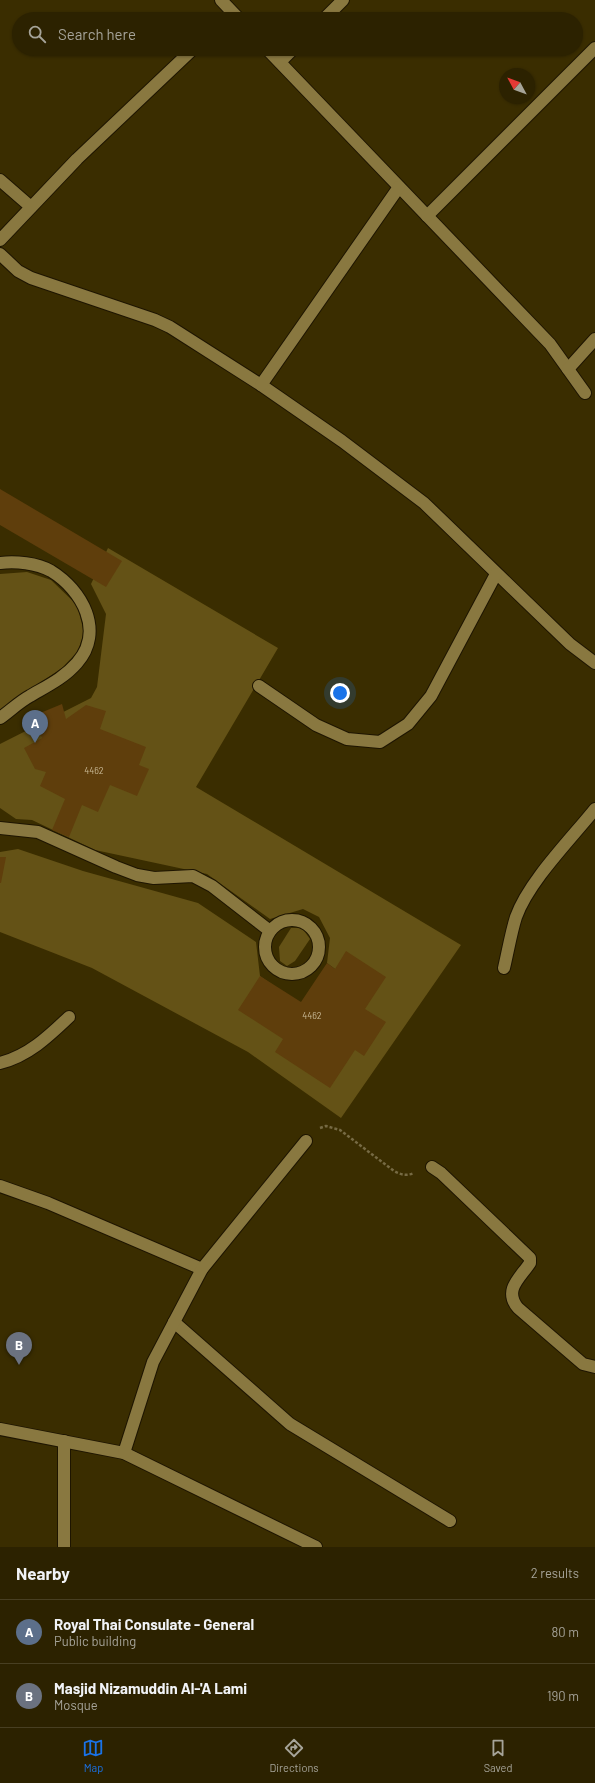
<!DOCTYPE html>
<style>
:root{--surface:#2c2200;--page:#382f0f;--text:#f1f3f6;--muted:#a6a499;--line:#483f22;--accent:#1a73e8}
body{margin:0;font-family:Barlow,sans-serif;background:var(--page);color:var(--text)}
.compass{position:absolute;left:499px;top:68px;width:36px;height:36px;border-radius:50%;background:var(--surface);box-shadow:0 1px 3px #0004;rotate:311deg}
.you{position:absolute;left:340px;top:693px;width:14px;height:14px;margin:-10px;border:3px solid #fff;border-radius:50%;background:#1a73e8;box-shadow:0 0 0 6px #1a73e833}
.badge{display:grid;place-items:center;width:26px;height:26px;border-radius:50%;background:var(--accent);color:#fff;font-size:13px;font-weight:700}
.pin{position:absolute;translate:-50% -33px;filter:drop-shadow(0 1px 2px #0008)}
.pin::after{content:'';position:absolute;top:21px;width:14px;height:12px;background:inherit;clip-path:polygon(0 0,100% 0,50% 100%)}
.list{margin:0;padding:0;list-style:none}
h2{display:flex;justify-content:space-between;align-items:center;height:52px;margin:0;padding:0 16px;font-size:17px}
h2 small{font-size:13px;font-weight:400;color:var(--muted)}
.list li{display:grid;grid-template-columns:26px 1fr auto;gap:12px;align-items:center;box-sizing:border-box;height:64px;padding:0 16px;border-top:1px solid var(--line)}
.list b{display:block;font-size:15px;white-space:nowrap}
.list p{margin:0;font-size:13px;white-space:nowrap;color:var(--muted)}
.list em{font-size:13px;font-style:normal;color:var(--muted)}
.icon{flex:none;width:22px;height:22px;fill:none;stroke:currentColor;stroke-width:2;stroke-linecap:round;stroke-linejoin:round}
.map{position:relative;flex:none;width:595px;height:1547px;overflow:hidden}
.search{position:absolute;background:var(--surface);box-shadow:0 1px 3px #0004;left:12px;right:12px;top:12px;height:44px;display:flex;align-items:center;gap:10px;box-sizing:border-box;padding:0 14px;border-radius:22px;color:var(--muted);font-size:15px}
.sheet{height:180px;background:var(--surface)}
nav{display:flex;justify-content:space-around;align-items:center;box-sizing:border-box;height:56px;border-top:1px solid var(--line);background:var(--surface);font-size:11px;color:var(--muted)}
nav a{display:grid;justify-items:center;gap:2px}
nav .on{color:var(--accent)}
.map>svg:first-child{display:block}
.green{fill:#645216}
.building{fill:#5f3e0c}
.lines{fill:none;stroke-linecap:round;stroke-linejoin:round}
.minor-casing{stroke:#1e1500;stroke-width:14}
.path{stroke:#766a43;stroke-width:2.5;stroke-dasharray:3 2;stroke-linecap:butt}
.minor{stroke:#897840;stroke-width:12}
.labels{text-anchor:middle;stroke-width:3.5;stroke-linejoin:round;paint-order:stroke}
.number-label{font-size:9px;fill:#ccbd9b}
</style>
<div class="map">
<svg width="595" height="1547" viewBox="0 0 595 1547">
<rect width="100%" height="100%" fill="#3a2d00"/>
<g class="green">
<path d="M 108,548 L 278,648 L 196,787 L 461,945 L 341,1118 L 248,1052 L 92,968 L 0,932 L 0,852 L 18,849 L 83,871 L 198,903 L 256,942 L 260,976 L 321,1020 L 344,979 L 335,969 L 327,963 L 330,938 L 319,917 L 303,909 L 270,919 L 207,874 L 95,850 L 32,820 L 16,819 L 0,808 L 0,744 L 91,698 L 97,687 L 106,614 L 91,584 Z"/>
<path d="M 27,572 L 51,580 L 77,605 L 84,632 L 78,651 L 62,668 L 0,710 L 0,574 Z"/>
<path d="M 291,928 L 302,928 L 310,939 L 295,961 L 287,966 L 280,961 L 279,947 Z"/>
</g>
<g class="building">
<path d="M 0,489 L 122,561 L 106,587 L 0,525 Z"/>
<path d="M 62,704 L 66,719 L 86,705 L 106,711 L 100,729 L 146,747 L 139,765 L 149,769 L 137,796 L 110,785 L 98,812 L 82,805 L 69,837 L 52,830 L 65,799 L 40,786 L 46,772 L 35,769 L 24,748 L 42,738 L 33,716 Z"/>
<path d="M 0,857 L 6,857 L 1,883 L 0,883 Z"/>
<path d="M 346,951 L 386,977 L 365,1009 L 386,1022 L 364,1056 L 355,1050 L 330,1088 L 275,1052 L 283,1039 L 238,1010 L 260,976 L 301,1002 L 327,963 L 335,969 Z"/>
</g>
<g class="lines">
<defs>
<g id="minor">
<path d="M 221,0 L 239,19"/>
<path d="M 324,19 L 343,0"/>
<path d="M 267,49 L 550,344 L 585,393"/>
<path d="M 280,62 L 293,49"/>
<path d="M 0,180 L 31,207"/>
<path d="M 427,216 L 595,48"/>
<path d="M 0,240 L 77,159 L 193,49"/>
<path d="M 0,254 L 18,271 L 31,278 L 155,320 L 170,327 L 261,385 L 342,441 L 424,503 L 570,644 L 595,663"/>
<path d="M 568,369 L 595,339"/>
<path d="M 261,385 L 399,187"/>
<path d="M 0,563 C 15,561 37,563 51,571 C 82,590 105,631 77,663 C 64,678 47,686 30,696 C 19,702 10,711 0,718"/>
<path d="M 259,686 L 316,725 L 347,739 L 380,742 L 408,724 L 431,696 L 496,574"/>
<path d="M 0,828 L 38,832 L 116,867 L 137,875 L 154,878 L 193,876 L 212,886 L 270,931"/>
<circle cx="292" cy="947" r="27"/>
<path d="M 504,968 C 508,951 511,933 516,917 C 529,881 571,839 595,809"/>
<path d="M 0,1063 C 28,1056 48,1037 69,1017"/>
<path d="M 432,1167 L 441,1173 L 530,1258 L 530,1263 C 520,1278 503,1290 518,1308 L 576,1358 L 583,1364 L 595,1367"/>
<path d="M 0,1186 L 48,1203 L 202,1269"/>
<path d="M 174,1322 L 290,1424 L 450,1521"/>
<path d="M 0,1429 L 124,1453 L 316,1547"/>
<path d="M 64,1441 L 64,1547"/>
<path d="M 124,1453 L 153,1362 L 202,1269 L 306,1141"/>
</g>
</defs>
<use href="#minor" class="minor-casing"/>
<path class="path" d="M 320,1128 L 326,1126 L 340,1130 L 394,1171 C 401,1175 407,1176 414,1173"/>
<use href="#minor" class="minor"/>
</g>
<g class="labels">
<g class="number-label">
<text x="94" y="774">4462</text>
<text x="312" y="1019">4462</text>
</g>
</g>
</svg>
<svg class="compass" viewBox="-18 -18 36 36"><path d="M0-13l5 13h-10z" fill="#e53935"/><path d="M0 13l5-13h-10z" fill="#a6a499"/></svg>
<div class="you"></div>
<div class="pin badge" style="left:35px;top:743px;background:#5c6f8a">A</div>
<div class="pin badge" style="left:19px;top:1365px;background:#6b7280">B</div>
<div class="search"><svg class="icon" aria-label="search" viewBox="0 0 24 24"><circle cx="10" cy="10" r="6"/><path d="M15 15l6 6"/></svg>Search here</div>
</div>
<section class="sheet">
<h2>Nearby<small>2 results</small></h2>
<ul class="list">
<li><span class="badge" style="background:#5c6f8a">A</span><div><b>Royal Thai Consulate - General</b><p>Public building</p></div><em>80 m</em></li>
<li><span class="badge" style="background:#6b7280">B</span><div><b>Masjid Nizamuddin Al-'A Lami</b><p>Mosque</p></div><em>190 m</em></li>
</ul>
</section>
<nav>
<a class="on"><svg class="icon" aria-label="map" viewBox="0 0 24 24"><path d="M3 6l6-2 6 2 6-2v14l-6 2-6-2-6 2zM9 4v14M15 6v14"/></svg>Map</a>
<a><svg class="icon" aria-label="directions" viewBox="0 0 24 24"><path d="M12 3l9 9-9 9-9-9zM9 14v-3h6M13 9l2 2-2 2"/></svg>Directions</a>
<a><svg class="icon" aria-label="saved" viewBox="0 0 24 24"><path d="M7 4h10v16l-5-4-5 4z"/></svg>Saved</a>
</nav>
